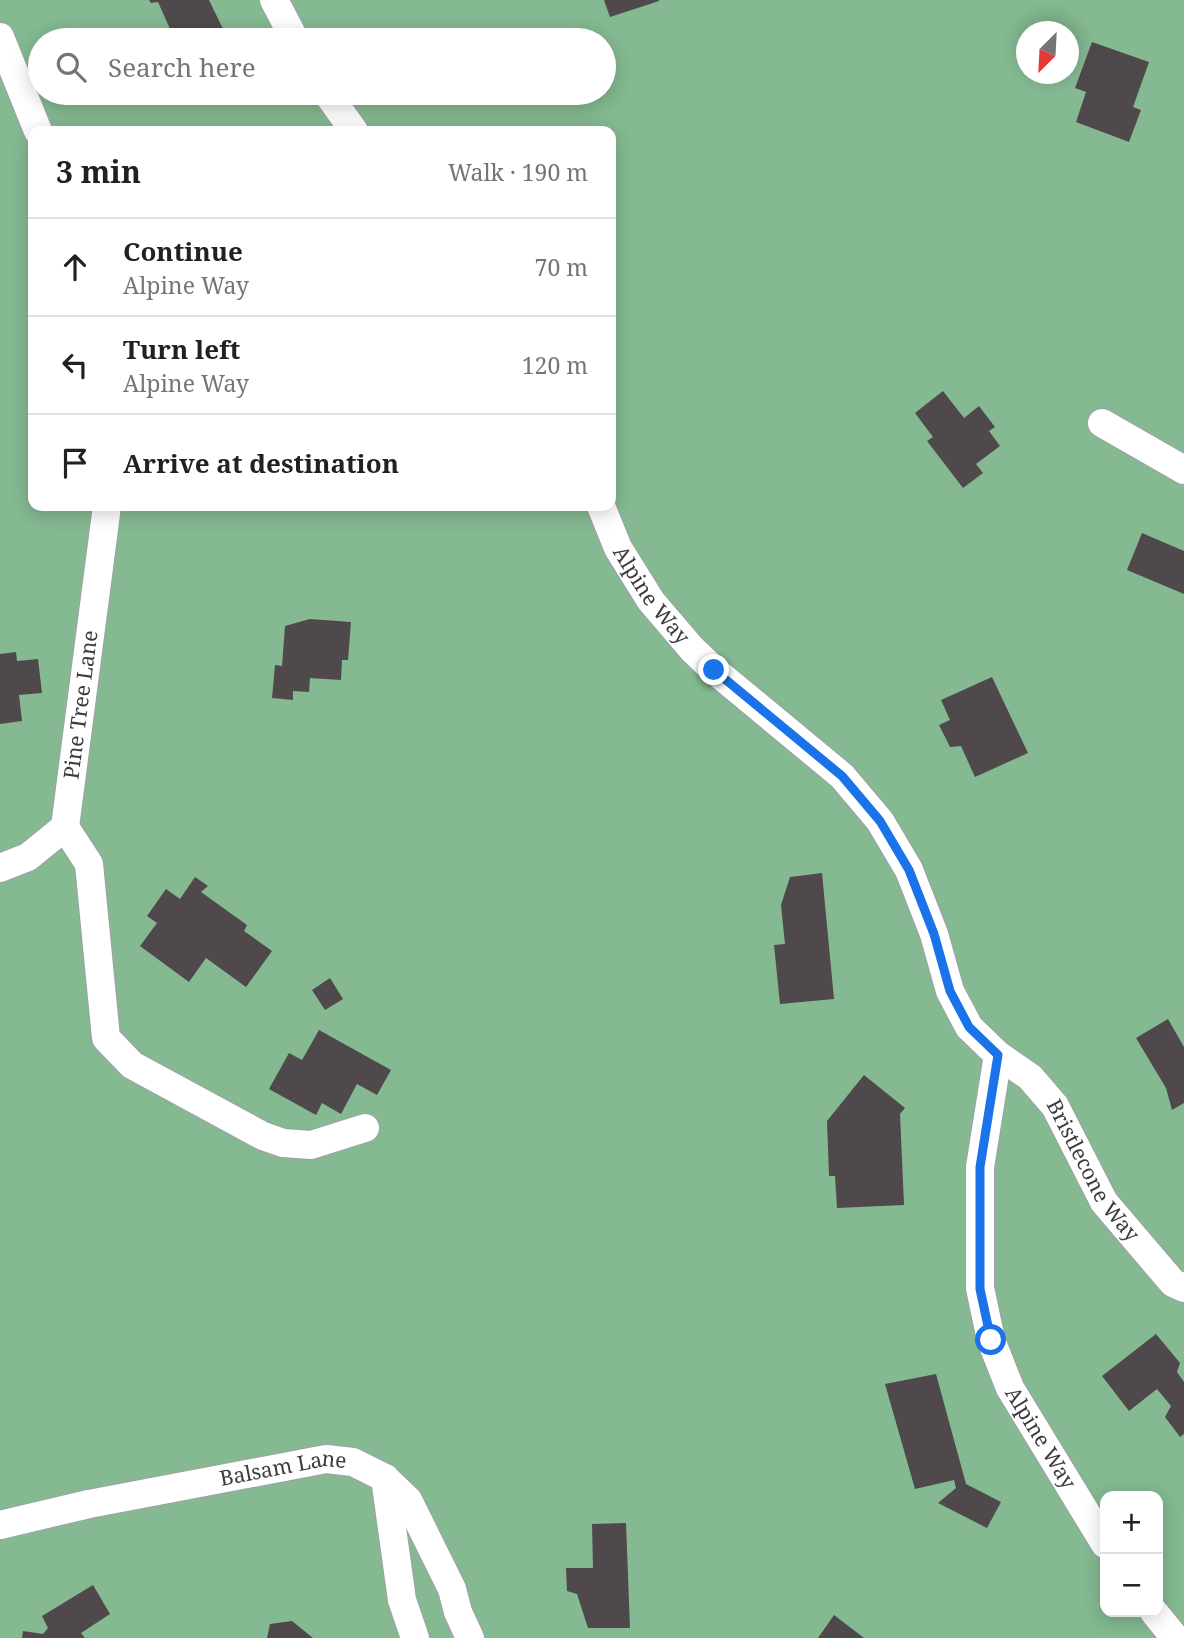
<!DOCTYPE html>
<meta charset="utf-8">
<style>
:root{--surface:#fff;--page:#f2f2f2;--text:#202124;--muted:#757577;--line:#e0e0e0}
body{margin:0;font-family:"Noto Serif",serif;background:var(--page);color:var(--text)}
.controls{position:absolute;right:21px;bottom:21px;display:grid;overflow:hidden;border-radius:14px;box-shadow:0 4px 18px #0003}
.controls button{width:63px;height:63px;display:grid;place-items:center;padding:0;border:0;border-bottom:2px solid var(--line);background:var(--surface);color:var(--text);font:35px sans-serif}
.compass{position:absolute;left:1016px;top:21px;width:63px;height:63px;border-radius:50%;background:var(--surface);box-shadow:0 4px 18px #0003;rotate:204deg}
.stop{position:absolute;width:21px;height:21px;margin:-16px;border:5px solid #1a73e8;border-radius:50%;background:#fff}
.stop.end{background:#1a73e8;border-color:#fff;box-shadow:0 2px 7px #0008}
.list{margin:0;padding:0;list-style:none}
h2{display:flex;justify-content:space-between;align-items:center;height:91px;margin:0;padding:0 28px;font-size:30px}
h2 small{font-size:23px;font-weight:400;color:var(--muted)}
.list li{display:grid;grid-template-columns:46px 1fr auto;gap:21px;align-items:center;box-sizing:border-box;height:98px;padding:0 28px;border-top:2px solid var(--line)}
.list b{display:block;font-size:26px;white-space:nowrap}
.list p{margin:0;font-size:23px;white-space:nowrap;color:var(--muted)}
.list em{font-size:23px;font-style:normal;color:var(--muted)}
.icon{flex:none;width:38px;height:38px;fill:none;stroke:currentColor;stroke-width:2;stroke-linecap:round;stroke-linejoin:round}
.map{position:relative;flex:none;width:1184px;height:1638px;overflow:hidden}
.search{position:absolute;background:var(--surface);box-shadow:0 4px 18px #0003;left:28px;top:28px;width:588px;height:77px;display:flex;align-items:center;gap:18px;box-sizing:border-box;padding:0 24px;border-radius:38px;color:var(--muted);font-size:26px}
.panel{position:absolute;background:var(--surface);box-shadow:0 4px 18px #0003;left:28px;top:126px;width:588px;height:385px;border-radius:14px}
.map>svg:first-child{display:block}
.forest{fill:#84b991;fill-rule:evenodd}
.building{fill:#4f494b}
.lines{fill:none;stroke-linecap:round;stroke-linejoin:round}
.minor-casing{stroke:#a1a0a6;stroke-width:30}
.minor{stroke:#fff;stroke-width:28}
.route{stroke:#1a73e8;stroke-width:9}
.labels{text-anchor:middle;stroke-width:7;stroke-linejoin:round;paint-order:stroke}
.street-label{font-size:21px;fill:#3c3b3e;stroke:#f4f3fa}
</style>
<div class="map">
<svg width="1184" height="1638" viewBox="0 0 1184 1638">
<rect width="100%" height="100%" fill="#e7e6ec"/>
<path class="forest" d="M 0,0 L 1184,0 L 1184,1638 L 0,1638 ZM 1026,32 L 1068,32 L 1068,74 L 1026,74 ZM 40,40 L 604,40 L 604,93 L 40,93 ZM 33,131 L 611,131 L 611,506 L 33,506 ZM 1105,1496 L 1158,1496 L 1158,1612 L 1105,1612 Z"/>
<g class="building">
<path d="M 149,0 L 209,0 L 224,31 L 206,40 L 175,40 L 158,2 L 151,3 Z"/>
<path d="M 604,0 L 659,0 L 659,1 L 610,17 Z"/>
<path d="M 1092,42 L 1149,62 L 1133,107 L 1141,110 L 1129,142 L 1076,122 L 1086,92 L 1075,88 Z"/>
<path d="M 943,391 L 964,418 L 979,406 L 995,427 L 989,431 L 1000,446 L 976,464 L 983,473 L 963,488 L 927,441 L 933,437 L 915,413 Z"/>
<path d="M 1142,533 L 1184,551 L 1184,594 L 1127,570 Z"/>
<path d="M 310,619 L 351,622 L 348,660 L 342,660 L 341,680 L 310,678 L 309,692 L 293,691 L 293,700 L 272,698 L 275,665 L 282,666 L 285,626 Z"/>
<path d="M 16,652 L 17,661 L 38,659 L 42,693 L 19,695 L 22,721 L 0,724 L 0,654 Z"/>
<path d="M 992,677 L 1028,753 L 975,777 L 961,746 L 950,747 L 939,725 L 950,720 L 941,700 Z"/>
<path d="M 822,873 L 834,999 L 780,1004 L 774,945 L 785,944 L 781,905 L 790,877 Z"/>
<path d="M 195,877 L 208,886 L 201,892 L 247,925 L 244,931 L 272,951 L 246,987 L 206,958 L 189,982 L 140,946 L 157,923 L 147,916 L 166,889 L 180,899 Z"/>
<path d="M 330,978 L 343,999 L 325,1010 L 312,990 Z"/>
<path d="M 1168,1019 L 1184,1047 L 1184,1103 L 1172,1110 L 1166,1088 L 1136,1038 Z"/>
<path d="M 319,1030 L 391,1070 L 377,1095 L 357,1084 L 341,1114 L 322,1103 L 316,1115 L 269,1089 L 289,1053 L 302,1060 Z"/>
<path d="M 864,1075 L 905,1108 L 900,1114 L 904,1205 L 837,1208 L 835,1176 L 829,1176 L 827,1121 Z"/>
<path d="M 1156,1334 L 1180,1363 L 1177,1372 L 1184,1382 L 1184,1434 L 1180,1437 L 1165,1417 L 1171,1406 L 1157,1389 L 1129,1411 L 1102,1376 Z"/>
<path d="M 936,1374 L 966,1484 L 1001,1502 L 987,1528 L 938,1503 L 956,1488 L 954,1480 L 915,1489 L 885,1384 Z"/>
<path d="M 626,1523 L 630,1628 L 588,1628 L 577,1594 L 567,1591 L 566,1568 L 593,1568 L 592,1524 Z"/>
<path d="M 93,1585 L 110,1614 L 81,1633 L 85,1638 L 22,1638 L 23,1631 L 43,1634 L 48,1628 L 42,1616 Z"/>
<path d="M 834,1615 L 864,1638 L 818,1638 Z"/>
<path d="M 292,1621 L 313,1638 L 267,1638 L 270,1624 Z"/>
</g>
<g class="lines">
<defs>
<g id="minor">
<path d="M 274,0 L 295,40"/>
<path d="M 0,37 L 38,131"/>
<path d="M 327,93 L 354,131"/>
<path d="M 1102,423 L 1184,470"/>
<path id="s1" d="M 601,506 L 618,548 L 651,601 L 692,649 L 714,670 L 842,776 L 880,821 L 909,870 L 934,934 L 950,991 L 969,1027 L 998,1055 L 980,1167 L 980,1288 L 991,1340 L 1010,1388 L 1105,1544"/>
<path d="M 65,827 L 89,864 L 106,1038 L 132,1065 L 263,1136 L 283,1143 L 311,1145 L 365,1128"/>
<path id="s2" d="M 0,868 L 28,857 L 65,827 L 107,506"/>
<path id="s3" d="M 998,1055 L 1030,1077 L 1055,1106 L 1104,1202 L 1173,1283 L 1184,1288"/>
<path d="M 385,1478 L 402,1600 L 415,1638"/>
<path id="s4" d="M 0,1525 L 89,1504 L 326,1459 L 353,1462 L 385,1478 L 408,1500 L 452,1589 L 458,1612 L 470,1638"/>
<path d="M 1154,1612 L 1175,1638"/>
</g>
</defs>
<use href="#minor" class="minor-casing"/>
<use href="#minor" class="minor"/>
</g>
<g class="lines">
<path class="route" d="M 714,670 L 842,776 L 880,821 L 909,870 L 934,934 L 950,991 L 969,1027 L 998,1055 L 980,1167 L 980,1289 L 991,1340"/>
</g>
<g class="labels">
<g class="street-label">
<text dy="7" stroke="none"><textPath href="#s1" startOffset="103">Alpine Way</textPath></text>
<text dy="7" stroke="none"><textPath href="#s2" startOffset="201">Pine Tree Lane</textPath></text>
<text dy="7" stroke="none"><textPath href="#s3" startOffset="152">Bristlecone Way</textPath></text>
<text dy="7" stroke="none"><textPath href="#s1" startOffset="1090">Alpine Way</textPath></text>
<text dy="7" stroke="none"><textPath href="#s4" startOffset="289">Balsam Lane</textPath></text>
</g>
</g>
</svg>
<div class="controls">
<button>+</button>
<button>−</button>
</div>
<svg class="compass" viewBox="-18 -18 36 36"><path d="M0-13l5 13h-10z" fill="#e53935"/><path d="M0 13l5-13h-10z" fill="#757577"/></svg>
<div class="stop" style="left:991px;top:1340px"></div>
<div class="stop end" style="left:714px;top:670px"></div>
<div class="search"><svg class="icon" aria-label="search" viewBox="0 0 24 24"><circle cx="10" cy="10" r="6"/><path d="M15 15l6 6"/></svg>Search here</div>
<section class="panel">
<h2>3 min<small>Walk · 190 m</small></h2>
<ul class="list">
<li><svg class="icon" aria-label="ahead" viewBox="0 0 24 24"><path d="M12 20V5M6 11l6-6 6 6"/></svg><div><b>Continue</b><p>Alpine Way</p></div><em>70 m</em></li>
<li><svg class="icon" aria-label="left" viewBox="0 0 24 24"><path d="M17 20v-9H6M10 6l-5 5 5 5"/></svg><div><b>Turn left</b><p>Alpine Way</p></div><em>120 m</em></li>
<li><svg class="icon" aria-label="arrive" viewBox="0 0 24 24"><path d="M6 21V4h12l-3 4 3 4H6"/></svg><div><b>Arrive at destination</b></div></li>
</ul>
</section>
</div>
